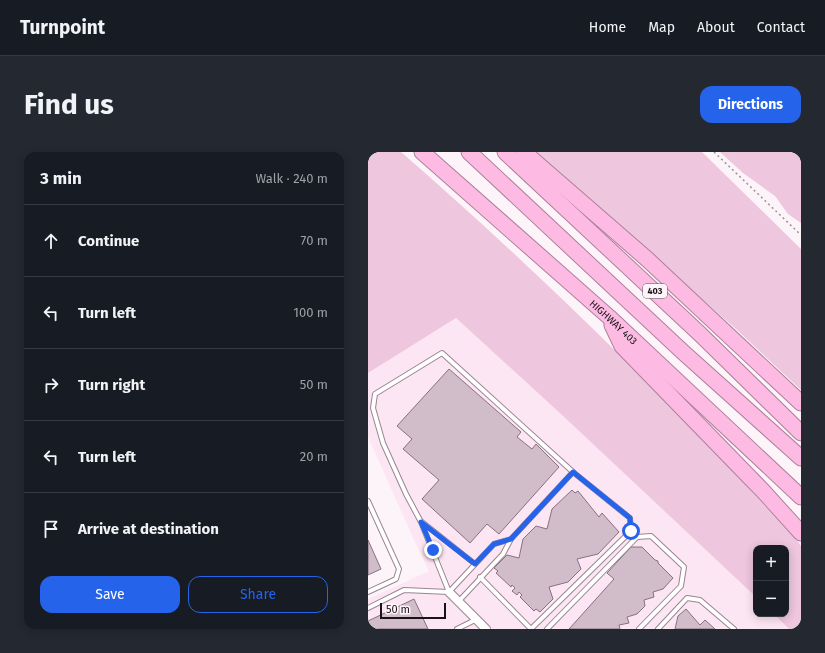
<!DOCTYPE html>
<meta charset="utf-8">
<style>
:root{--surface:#171b24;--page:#242831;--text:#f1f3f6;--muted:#9ea1a6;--line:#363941;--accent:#2563eb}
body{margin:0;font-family:"Fira Sans",sans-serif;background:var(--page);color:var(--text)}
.controls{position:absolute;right:12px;bottom:12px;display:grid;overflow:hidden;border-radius:8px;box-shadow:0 2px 10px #0003}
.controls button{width:36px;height:36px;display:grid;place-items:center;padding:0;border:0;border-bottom:1px solid var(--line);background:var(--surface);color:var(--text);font:20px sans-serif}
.scale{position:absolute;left:12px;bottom:10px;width:66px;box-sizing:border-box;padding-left:4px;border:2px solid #191216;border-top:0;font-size:11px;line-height:14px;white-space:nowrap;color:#191216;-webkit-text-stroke:3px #fdf4f9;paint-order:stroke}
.stop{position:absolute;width:12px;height:12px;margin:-9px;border:3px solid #2563eb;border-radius:50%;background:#fff}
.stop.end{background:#2563eb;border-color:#fff;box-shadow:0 1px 4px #0008}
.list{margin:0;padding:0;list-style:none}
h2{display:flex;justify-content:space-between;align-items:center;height:52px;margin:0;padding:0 16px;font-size:17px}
h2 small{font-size:13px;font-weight:400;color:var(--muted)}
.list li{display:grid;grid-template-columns:26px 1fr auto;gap:12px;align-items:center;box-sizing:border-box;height:72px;padding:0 16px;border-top:1px solid var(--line)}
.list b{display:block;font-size:15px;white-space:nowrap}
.list em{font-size:13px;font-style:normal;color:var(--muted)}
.actions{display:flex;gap:8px;padding:12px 16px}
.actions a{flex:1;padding:9px 0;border:1px solid var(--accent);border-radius:12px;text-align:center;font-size:14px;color:var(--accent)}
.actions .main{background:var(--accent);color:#fff}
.icon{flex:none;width:22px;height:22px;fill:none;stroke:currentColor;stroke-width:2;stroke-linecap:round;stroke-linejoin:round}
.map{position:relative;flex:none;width:433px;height:477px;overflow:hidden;border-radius:12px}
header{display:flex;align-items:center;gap:24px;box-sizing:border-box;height:56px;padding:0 20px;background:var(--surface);border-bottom:1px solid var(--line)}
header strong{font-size:19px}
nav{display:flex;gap:22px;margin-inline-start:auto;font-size:14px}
.intro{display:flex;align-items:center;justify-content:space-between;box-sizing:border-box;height:96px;padding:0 24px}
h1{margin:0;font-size:28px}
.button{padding:10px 18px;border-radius:12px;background:var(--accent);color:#fff;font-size:14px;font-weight:700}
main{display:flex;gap:24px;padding:0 24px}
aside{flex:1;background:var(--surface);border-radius:12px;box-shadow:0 2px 10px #0003}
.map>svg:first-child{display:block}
.built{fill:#fde6f3}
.green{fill:#eec6de}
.building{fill:#d1bcc9;stroke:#86727e}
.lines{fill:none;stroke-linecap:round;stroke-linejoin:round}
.service-casing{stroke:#998591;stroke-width:6}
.minor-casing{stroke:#998591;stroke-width:10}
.motorway-casing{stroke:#ad809b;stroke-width:17}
.path{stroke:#9a9296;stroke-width:1.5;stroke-dasharray:2 3;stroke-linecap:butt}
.service{stroke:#fff;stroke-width:4}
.minor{stroke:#fff;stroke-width:8}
.motorway{stroke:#fdbbe3;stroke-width:15}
.route{stroke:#2563eb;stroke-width:5}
.labels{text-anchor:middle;stroke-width:3;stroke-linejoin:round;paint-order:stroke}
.shield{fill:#fdf4f9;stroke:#5d565a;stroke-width:1}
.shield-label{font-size:9px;font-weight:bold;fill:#191216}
.street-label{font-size:10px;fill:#191216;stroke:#fdf4f9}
</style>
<header>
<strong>Turnpoint</strong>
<nav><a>Home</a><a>Map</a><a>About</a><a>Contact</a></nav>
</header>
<div class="intro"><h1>Find us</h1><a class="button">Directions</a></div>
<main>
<aside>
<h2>3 min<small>Walk · 240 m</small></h2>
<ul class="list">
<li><svg class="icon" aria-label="ahead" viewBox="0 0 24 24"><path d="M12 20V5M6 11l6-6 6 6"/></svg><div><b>Continue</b></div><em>70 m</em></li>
<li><svg class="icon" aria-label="left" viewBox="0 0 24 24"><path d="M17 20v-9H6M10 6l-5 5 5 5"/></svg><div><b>Turn left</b></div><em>100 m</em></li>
<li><svg class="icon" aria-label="right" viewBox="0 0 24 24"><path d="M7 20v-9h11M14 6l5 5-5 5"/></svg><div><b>Turn right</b></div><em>50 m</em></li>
<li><svg class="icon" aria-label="left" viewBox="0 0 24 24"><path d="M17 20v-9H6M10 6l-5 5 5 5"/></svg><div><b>Turn left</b></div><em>20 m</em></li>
<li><svg class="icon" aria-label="arrive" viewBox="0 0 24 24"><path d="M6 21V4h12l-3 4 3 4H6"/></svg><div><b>Arrive at destination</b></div></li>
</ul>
<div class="actions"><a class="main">Save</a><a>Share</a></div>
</aside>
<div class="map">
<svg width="433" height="477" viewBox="0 0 433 477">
<rect width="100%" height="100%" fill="#fdf4f9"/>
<path class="built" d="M 88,166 L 194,263 L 388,445 L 388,462 L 406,462 L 421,477 L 0,477 L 0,447 L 61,419 L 46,388 L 0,285 L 0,221 Z"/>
<g class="green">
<path d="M 0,0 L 33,0 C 133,87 230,179 322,274 C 359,312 395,352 431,391 L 433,394 L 433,477 L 421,477 L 406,462 L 418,462 L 418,396 L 388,396 L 388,445 L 194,263 L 88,166 L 0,221 Z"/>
<path d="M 168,0 L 334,0 L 433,97 L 433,238 L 369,178 Z"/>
<path d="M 352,0 L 433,0 L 433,71 L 420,62 L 407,44 L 375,21 Z"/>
</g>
<g class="building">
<path d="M 81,217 L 153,280 L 149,285 L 164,297 L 168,292 L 191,315 L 131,382 L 119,372 L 102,391 L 54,347 L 71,328 L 35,297 L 44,287 L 29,274 Z"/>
<path d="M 204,338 L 207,341 L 210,339 L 231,365 L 234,361 L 251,380 L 230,402 L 209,407 L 213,417 L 200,430 L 181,435 L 185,447 L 172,460 L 168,457 L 166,459 L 152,445 L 154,443 L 151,440 L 149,443 L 144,439 L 147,436 L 144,433 L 143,435 L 128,421 L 130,419 L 126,416 L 139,403 L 151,406 L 155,387 L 168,374 L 179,377 L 184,357 Z"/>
<path d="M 0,388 L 13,417 L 0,423 Z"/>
<path d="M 263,395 L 274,395 L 287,408 L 290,409 L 290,411 L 305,426 L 295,437 L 285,440 L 286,445 L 276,448 L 277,454 L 269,462 L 259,465 L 261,471 L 251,473 L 252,477 L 201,477 L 246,427 L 239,421 Z"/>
<path d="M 46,447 L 60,477 L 0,477 L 0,469 Z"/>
<path d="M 318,457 L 332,473 L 337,468 L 347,477 L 307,477 L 310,464 Z"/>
</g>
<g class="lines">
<defs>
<g id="service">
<path d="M 0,349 L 31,417 L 28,427 L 0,440"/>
<path d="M 54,370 L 107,412"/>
<path d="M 112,425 L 163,477"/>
<path d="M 81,440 L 53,370 L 38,342 L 15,291 L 5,256 L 7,242 L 74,201 L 205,320 L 262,366 L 263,379 L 163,477"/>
<path d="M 81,440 L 126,392 L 143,387"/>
<path d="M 90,450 L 135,402 L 143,387 L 205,320"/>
<path d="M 0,456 L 36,438 L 81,440"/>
<path d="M 89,477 L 107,468"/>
<path d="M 179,477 L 269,385 L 283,384 L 316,415 L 313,434 L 271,477"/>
<path d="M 290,477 L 319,446 L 332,448 L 366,477"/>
</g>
<path id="minor" d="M 81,440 L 118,477"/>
<g id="motorway">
<path id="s1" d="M 54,0 L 241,165 L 433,345"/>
<path d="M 101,0 L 316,201 L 433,306"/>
<path d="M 137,0 L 332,182 L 433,281"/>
<path d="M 156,0 L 279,107 L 433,251"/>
<path d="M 244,173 L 254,194 L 395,339 L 433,381"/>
</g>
</defs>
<use href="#service" class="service-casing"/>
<use href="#minor" class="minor-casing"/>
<use href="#motorway" class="motorway-casing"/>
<path class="path" d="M 346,0 L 433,83"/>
<use href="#service" class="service"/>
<use href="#minor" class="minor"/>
<use href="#motorway" class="motorway"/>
</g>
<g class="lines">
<path class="route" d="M 65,398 L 53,370 L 107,412 L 126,392 L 143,387 L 205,320 L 262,366 L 263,379"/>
</g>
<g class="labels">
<rect class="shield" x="275" y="132" width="24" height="14" rx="3"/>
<g class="shield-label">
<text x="287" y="142">403</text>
</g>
<g class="street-label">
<text dy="4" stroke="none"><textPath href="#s1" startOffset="256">HIGHWAY 403</textPath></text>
</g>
</g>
</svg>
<div class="controls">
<button>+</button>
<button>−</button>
</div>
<div class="scale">50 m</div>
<div class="stop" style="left:263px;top:379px"></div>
<div class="stop end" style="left:65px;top:398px"></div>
</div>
</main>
